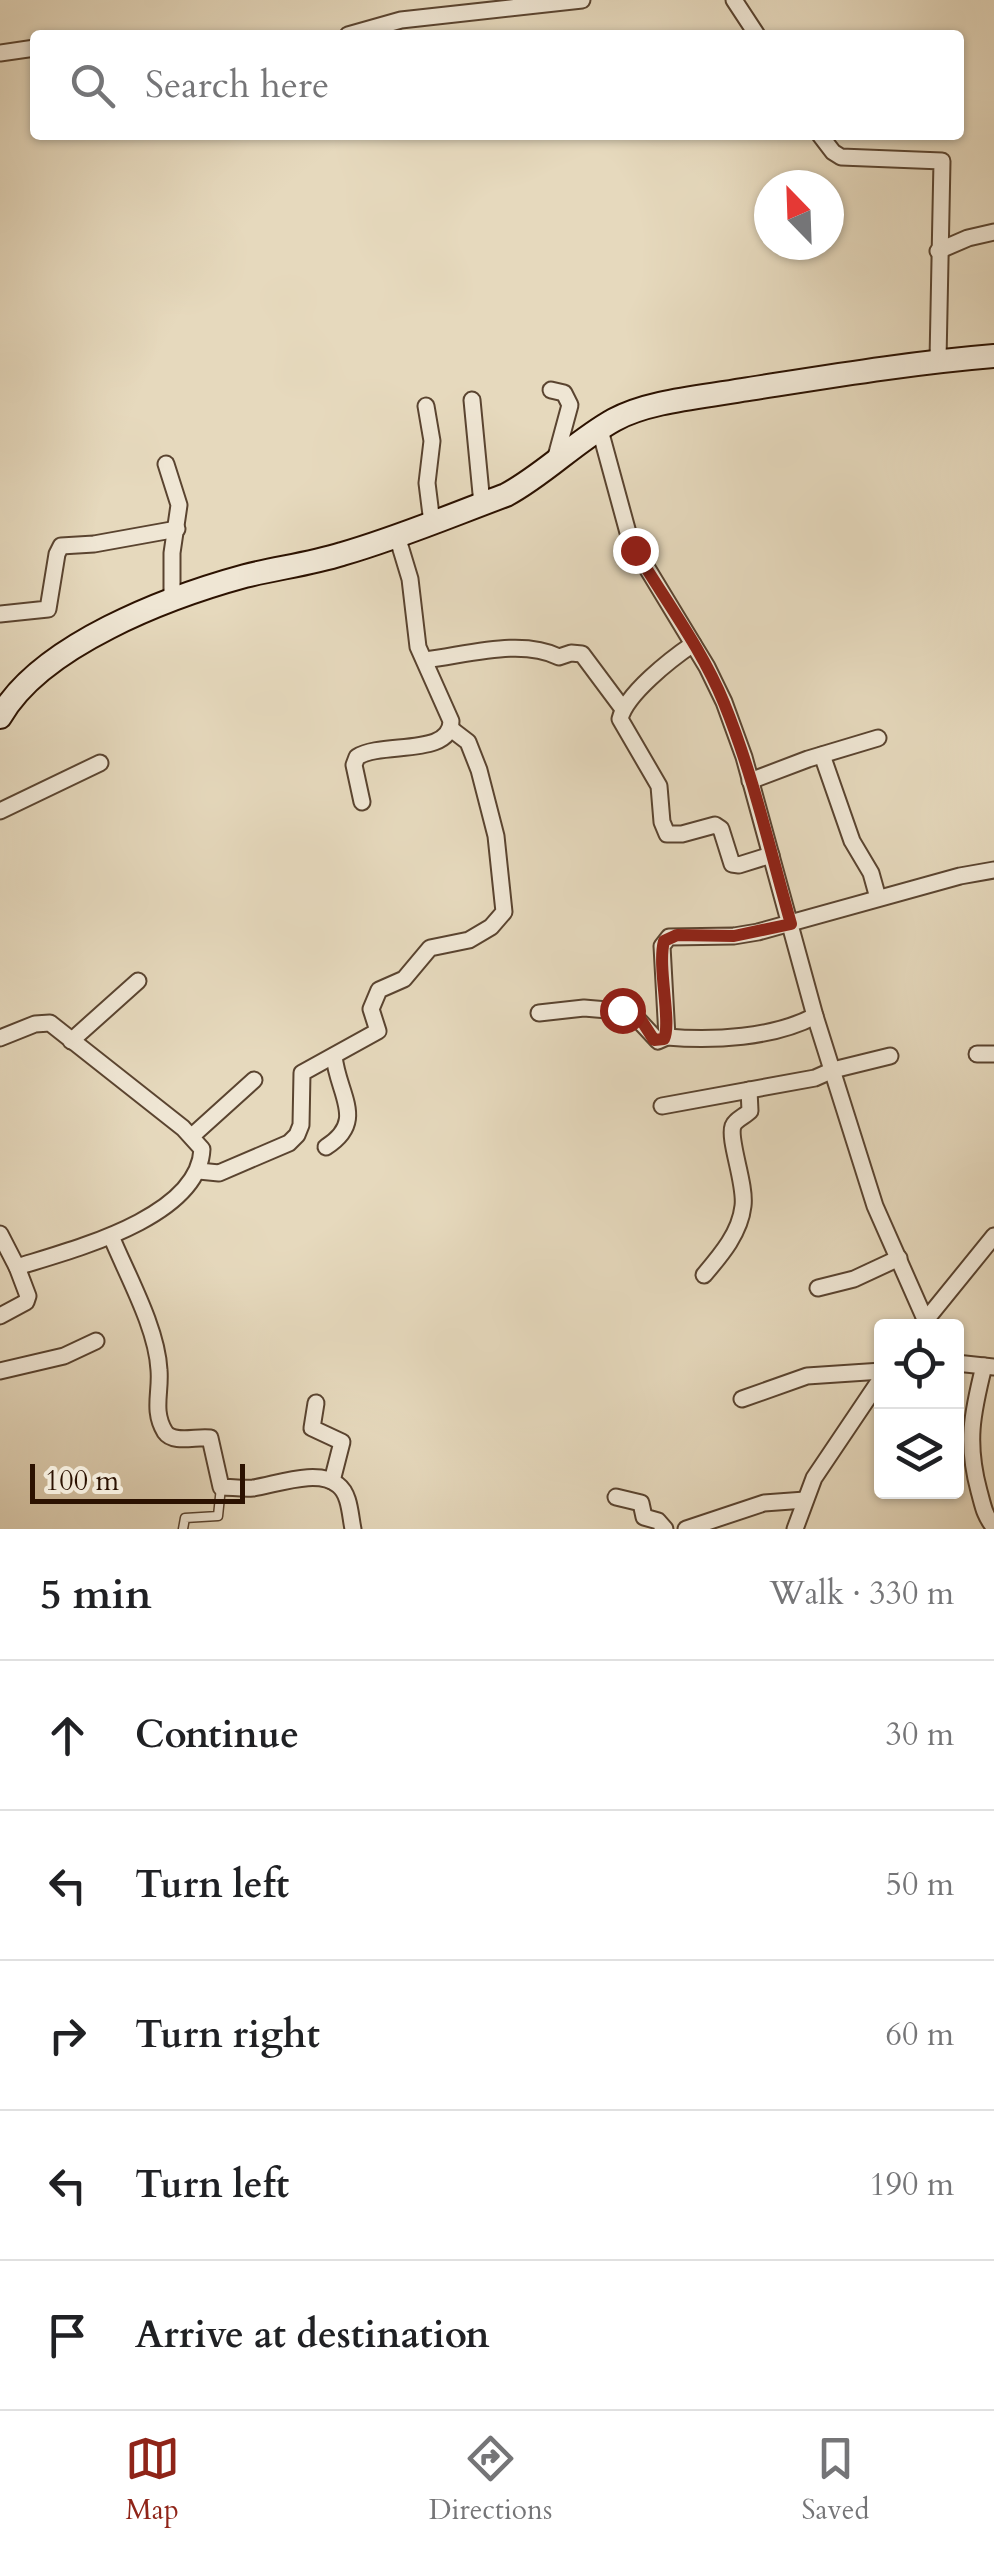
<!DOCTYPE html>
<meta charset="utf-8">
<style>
:root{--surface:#fff;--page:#f6f6f6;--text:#202124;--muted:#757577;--line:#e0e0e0;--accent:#8f2418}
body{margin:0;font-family:Cardo,serif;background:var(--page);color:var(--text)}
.controls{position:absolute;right:30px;bottom:30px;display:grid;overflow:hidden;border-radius:10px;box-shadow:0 2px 8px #0004}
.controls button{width:90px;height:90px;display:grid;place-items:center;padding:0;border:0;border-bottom:2px solid var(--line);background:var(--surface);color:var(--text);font:50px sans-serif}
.compass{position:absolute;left:754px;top:170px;width:90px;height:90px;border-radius:50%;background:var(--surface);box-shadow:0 2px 8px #0004;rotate:337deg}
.scale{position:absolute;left:30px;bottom:25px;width:215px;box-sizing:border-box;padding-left:10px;border:5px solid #2c1201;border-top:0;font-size:28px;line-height:35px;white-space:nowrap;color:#2c1201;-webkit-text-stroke:8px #efe6d4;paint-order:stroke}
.stop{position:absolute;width:30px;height:30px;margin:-22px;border:8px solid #8f2418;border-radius:50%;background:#fff}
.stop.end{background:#8f2418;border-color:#fff;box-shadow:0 2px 10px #0008}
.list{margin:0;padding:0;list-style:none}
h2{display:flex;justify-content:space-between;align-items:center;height:130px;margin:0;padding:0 40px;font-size:42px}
h2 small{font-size:32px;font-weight:400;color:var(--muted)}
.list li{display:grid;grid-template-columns:65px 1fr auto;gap:30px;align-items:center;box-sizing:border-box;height:150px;padding:0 40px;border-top:2px solid var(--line)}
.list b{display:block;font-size:38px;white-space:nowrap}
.list em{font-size:32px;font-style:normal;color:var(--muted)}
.icon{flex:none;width:55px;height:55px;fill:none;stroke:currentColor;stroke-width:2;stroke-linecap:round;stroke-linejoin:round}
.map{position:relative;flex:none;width:994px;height:1529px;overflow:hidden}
.search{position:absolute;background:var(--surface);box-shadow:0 2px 8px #0004;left:30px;right:30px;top:30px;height:110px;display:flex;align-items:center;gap:25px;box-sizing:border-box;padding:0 35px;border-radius:10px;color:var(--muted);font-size:38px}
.sheet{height:880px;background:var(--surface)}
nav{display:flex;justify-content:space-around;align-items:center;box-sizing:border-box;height:140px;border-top:2px solid var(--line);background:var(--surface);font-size:28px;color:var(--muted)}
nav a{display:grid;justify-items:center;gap:5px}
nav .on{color:var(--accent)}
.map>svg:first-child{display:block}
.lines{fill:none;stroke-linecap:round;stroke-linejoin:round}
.lane-casing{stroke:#5a4430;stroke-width:11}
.street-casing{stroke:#5a4430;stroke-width:19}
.secondary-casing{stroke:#2c1201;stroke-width:26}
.lane{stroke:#efe6d4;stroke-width:8}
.street{stroke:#efe6d4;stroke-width:15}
.secondary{stroke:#efe6d4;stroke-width:22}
.route{stroke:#8f2418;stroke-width:12}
</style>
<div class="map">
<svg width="994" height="1529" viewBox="0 0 994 1529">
<rect width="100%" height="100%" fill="#e6d9bd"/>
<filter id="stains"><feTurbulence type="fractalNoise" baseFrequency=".002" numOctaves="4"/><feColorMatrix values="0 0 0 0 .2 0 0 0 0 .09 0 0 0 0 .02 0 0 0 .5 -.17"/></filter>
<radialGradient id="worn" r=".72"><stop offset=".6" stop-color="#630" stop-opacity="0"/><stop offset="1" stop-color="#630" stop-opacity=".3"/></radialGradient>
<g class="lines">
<defs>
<path id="lane" d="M 183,1529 L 185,1518 L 218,1516 L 221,1487"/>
<g id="street">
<path d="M 734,0 L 757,35"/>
<path d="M 348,35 L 401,20 L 582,0"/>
<path d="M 0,53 L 35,48"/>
<path d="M 820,135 L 833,152 L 841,157 L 942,161 L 938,360"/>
<path d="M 938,251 L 968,238 L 994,232"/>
<path d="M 551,390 L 564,393 L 570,405 L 554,464"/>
<path d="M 472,400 L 482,504"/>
<path d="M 426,406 L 432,441 L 427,483 L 432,523"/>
<path d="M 600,430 L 630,540 L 707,667 L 724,702 L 744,757 L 815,1016 L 875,1206 L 928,1326"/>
<path d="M 166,464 L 179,505 L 172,553 L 172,601"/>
<path d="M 0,614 L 48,609 L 57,554 L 61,546 L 94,544 L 177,529"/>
<path d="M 693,644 C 671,659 626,694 620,719 L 659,786 L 662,822 L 667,834 L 682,834 L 715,825 L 721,829 L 732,864 L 739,865 L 771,855"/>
<path d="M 425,660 C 467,655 521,638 559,657 L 571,653 L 582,654 L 623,709"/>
<path d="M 822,755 L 852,841 L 871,873 L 878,898"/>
<path d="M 750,781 L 808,759 L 878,738"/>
<path d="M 362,802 L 354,765 L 357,757 C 382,741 451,757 451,721 L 418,647 L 410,579 L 397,536"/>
<path d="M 0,811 L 100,763"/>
<path d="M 539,1013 L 584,1008 L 631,1012 L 658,1041 L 667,1037 L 662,946 L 669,937 L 734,936 L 758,932 L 960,876 L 994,870"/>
<path d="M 667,1037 C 713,1041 773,1038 815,1016"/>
<path d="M 0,1038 L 35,1024 L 50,1023 L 183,1128 L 202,1149 C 199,1218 71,1250 17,1267 L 0,1234"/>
<path d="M 71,1041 L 138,981"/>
<path d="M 977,1054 L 994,1054"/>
<path d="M 662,1106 L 815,1078 L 833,1070 L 890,1056"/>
<path d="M 192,1136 L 254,1080"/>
<path d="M 326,1147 C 367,1121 338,1095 334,1056"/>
<path d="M 199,1171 L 219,1173 L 289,1143 L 297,1135 L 301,1125 L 302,1073 L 378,1031 L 371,1009 L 379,990 L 404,979 L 430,948 L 469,940 L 491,927 L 504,912 L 496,836 L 479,770 L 468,742 L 451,729"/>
<path d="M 111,1236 C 127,1275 157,1328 159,1370 C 161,1392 152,1411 165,1432 C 173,1444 197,1436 210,1438 L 221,1487 C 231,1487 243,1489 253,1488 C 275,1485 318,1468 338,1485 C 350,1494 350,1515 353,1529"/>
<path d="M 704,1275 C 721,1255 740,1233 743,1206 C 746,1184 728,1140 733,1126 C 735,1120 745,1116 750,1111 L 749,1090"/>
<path d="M 818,1288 L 854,1279 L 899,1258"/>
<path d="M 0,1316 L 26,1302 L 28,1296 L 17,1267"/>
<path d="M 921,1326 L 994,1236"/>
<path d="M 956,1363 L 994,1367"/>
<path d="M 984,1366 C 972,1414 966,1443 979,1491 C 983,1505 984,1515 994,1527"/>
<path d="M 0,1371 L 64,1356 L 96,1341"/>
<path d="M 742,1399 L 807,1376 L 882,1371"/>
<path d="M 316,1403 L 312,1428 L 342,1442 L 332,1481"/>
<path d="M 616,1497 L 641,1503 L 644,1517 L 658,1521 L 665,1529"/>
<path d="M 686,1529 L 764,1503 L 805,1500"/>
<path d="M 795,1529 L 814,1478 L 882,1377"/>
</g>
<path id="secondary" d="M 0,717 C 41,645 168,597 245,576 C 277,568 310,564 342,554 C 398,538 452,515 506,495 C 545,474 576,441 614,420 C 648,401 703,397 742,390 C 826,377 909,363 994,356"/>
</defs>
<use href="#lane" class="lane-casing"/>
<use href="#street" class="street-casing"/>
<use href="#secondary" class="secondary-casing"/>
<use href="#lane" class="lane"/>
<use href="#street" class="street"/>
<use href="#secondary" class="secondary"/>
</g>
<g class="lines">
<path class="route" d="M 622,1010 L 638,1015 L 654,1040 L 664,1039 C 672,1023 657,967 664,941 L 677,935 L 734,936 L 791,924 C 770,850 753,774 724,703 C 702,649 665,600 635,550"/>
</g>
<rect width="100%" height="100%" filter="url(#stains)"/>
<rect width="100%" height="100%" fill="url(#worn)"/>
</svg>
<div class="controls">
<button><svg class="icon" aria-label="locate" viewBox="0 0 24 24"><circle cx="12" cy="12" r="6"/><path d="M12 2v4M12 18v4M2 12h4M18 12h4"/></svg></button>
<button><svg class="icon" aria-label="layers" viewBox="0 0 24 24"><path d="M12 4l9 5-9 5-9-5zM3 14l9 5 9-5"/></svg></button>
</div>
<svg class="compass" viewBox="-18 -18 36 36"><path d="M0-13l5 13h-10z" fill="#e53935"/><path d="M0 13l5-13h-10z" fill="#757577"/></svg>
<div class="scale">100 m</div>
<div class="stop" style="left:622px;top:1010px"></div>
<div class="stop end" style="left:635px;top:550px"></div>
<div class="search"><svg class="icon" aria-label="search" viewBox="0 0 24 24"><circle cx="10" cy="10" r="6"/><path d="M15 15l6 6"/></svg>Search here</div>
</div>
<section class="sheet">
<h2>5 min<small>Walk · 330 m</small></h2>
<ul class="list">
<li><svg class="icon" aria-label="ahead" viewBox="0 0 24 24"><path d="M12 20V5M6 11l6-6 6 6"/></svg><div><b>Continue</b></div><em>30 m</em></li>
<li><svg class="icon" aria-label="left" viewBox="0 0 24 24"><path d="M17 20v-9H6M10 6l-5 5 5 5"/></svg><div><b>Turn left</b></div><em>50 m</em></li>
<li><svg class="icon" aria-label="right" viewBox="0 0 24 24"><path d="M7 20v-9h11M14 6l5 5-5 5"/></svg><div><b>Turn right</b></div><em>60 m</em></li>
<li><svg class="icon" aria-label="left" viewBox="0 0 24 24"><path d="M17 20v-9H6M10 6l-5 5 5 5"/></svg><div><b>Turn left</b></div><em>190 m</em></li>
<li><svg class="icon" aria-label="arrive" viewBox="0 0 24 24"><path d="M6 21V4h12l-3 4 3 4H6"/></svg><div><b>Arrive at destination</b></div></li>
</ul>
</section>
<nav>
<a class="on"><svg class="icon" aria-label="map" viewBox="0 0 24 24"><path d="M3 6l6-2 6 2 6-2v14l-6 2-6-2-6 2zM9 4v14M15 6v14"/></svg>Map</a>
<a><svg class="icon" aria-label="directions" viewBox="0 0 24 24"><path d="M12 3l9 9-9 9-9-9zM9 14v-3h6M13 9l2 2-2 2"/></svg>Directions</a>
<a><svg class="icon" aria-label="saved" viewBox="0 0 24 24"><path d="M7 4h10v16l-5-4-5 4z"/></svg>Saved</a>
</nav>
